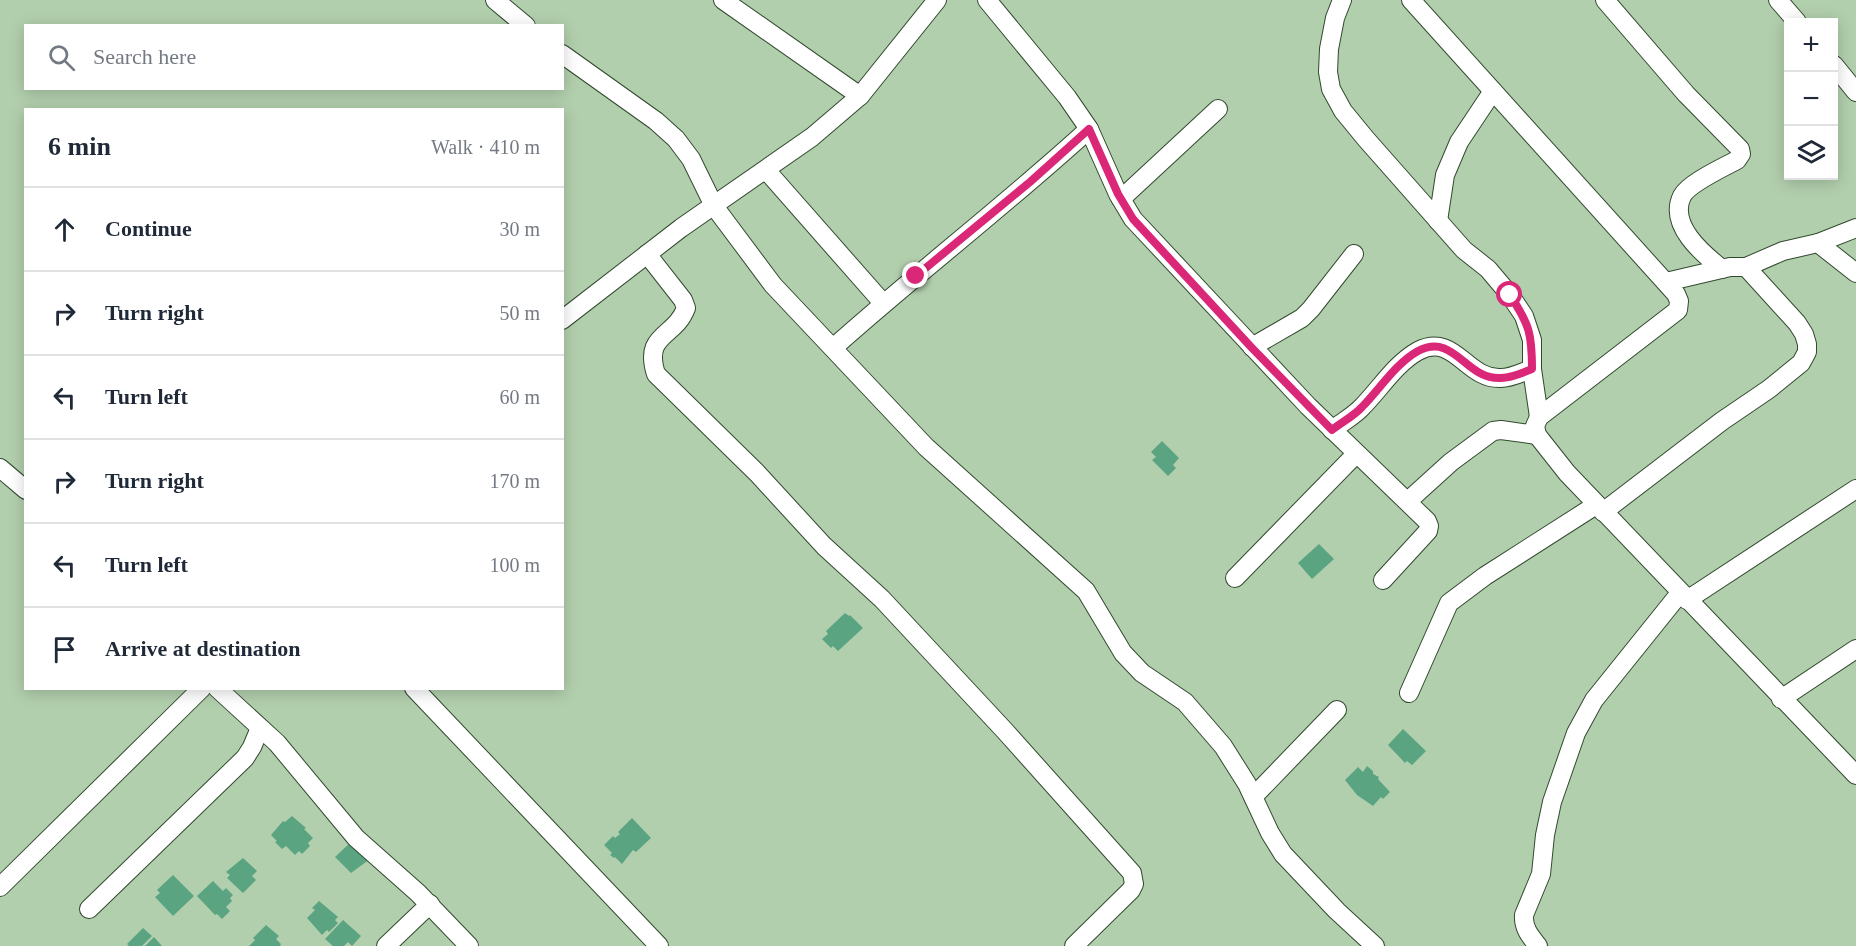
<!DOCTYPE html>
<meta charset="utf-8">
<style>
:root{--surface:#fff;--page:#f2f2f3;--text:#1f2937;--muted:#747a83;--line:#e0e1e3}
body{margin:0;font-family:Georgia,serif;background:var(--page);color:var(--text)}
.controls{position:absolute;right:18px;top:18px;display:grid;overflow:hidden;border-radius:0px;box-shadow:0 3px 15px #0003}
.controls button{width:54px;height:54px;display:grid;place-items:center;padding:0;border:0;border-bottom:2px solid var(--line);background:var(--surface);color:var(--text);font:30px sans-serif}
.stop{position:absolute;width:18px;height:18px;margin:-14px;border:4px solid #db2777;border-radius:50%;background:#fff}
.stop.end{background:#db2777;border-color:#fff;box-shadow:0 2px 6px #0008}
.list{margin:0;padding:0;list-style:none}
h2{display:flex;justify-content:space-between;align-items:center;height:78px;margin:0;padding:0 24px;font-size:26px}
h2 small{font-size:20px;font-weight:400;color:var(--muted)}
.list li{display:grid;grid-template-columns:39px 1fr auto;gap:18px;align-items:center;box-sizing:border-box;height:84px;padding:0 24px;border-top:2px solid var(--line)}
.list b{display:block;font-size:22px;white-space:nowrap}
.list em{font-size:20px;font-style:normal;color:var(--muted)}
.icon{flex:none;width:33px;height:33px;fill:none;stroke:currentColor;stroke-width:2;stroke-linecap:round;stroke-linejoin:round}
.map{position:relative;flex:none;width:1856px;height:946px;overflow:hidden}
.search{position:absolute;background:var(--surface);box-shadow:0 3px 15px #0003;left:24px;top:24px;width:540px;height:66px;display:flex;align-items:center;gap:15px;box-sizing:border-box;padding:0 21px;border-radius:0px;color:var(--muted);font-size:22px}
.panel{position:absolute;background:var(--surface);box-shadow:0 3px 15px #0003;left:24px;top:108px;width:540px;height:582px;border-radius:0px}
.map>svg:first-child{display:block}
.building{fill:#5ba481}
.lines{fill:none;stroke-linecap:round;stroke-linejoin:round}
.minor-casing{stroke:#314a2e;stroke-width:20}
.minor{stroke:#fff;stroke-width:18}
.route{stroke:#db2777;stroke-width:8}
</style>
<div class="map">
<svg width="1856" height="946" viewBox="0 0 1856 946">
<rect width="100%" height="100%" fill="#b2cfad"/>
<g class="building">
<path d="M 1162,441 L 1179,458 L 1173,465 L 1176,468 L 1168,476 L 1152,460 L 1156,457 L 1151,452 Z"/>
<path d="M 1319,544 L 1334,559 L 1312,579 L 1298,563 Z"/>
<path d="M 845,613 L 849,616 L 850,615 L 863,628 L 838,651 L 833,646 L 831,648 L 822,639 L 828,634 L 826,631 Z"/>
<path d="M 1403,729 L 1426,751 L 1412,765 L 1407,761 L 1405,763 L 1388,745 Z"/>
<path d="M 1367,766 L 1373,771 L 1373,774 L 1379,777 L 1378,779 L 1390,792 L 1383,799 L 1381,797 L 1373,806 L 1357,795 L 1345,780 L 1358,767 L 1363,772 Z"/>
<path d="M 292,816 L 306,828 L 304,829 L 313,838 L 308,843 L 310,846 L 302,854 L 299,851 L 295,855 L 286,846 L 282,849 L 275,842 L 277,841 L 271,835 L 283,821 L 285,822 Z"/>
<path d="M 632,818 L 651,838 L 636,852 L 633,850 L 622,864 L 615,857 L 614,858 L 610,855 L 612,853 L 604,845 L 613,836 L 615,838 L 620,834 L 618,832 Z"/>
<path d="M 352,841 L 370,859 L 351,873 L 335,857 Z"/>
<path d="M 243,858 L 257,871 L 252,876 L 256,880 L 243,893 L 227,878 L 230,875 L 226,872 Z"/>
<path d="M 173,875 L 194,896 L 173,916 L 155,897 L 160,893 L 157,890 Z"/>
<path d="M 213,881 L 223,891 L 226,888 L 233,895 L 230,898 L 232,901 L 226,907 L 230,911 L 222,919 L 217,914 L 215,915 L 197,896 Z"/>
<path d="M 319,901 L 338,917 L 335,920 L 338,923 L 329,932 L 327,930 L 322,935 L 307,918 L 315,910 L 312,908 Z"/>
<path d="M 343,920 L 361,936 L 352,946 L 348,942 L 344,946 L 333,946 L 325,939 Z"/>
<path d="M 266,925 L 279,936 L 276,939 L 281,944 L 280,946 L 249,946 L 255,940 L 253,938 Z"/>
<path d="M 143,928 L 152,936 L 142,946 L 129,946 L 127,944 Z"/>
<path d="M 154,937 L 162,946 L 145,946 Z"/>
</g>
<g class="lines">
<defs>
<g id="minor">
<path d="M 495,0 L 526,26"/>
<path d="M 723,0 L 860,96"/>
<path d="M 987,0 L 1067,97 L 1089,129 L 1118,194 L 1133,219 L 1308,406 L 1427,521 L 1429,526 L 1428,531 L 1383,580"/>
<path d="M 1342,0 L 1335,18 L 1329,49 L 1328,72 L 1331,89 L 1343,111 L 1366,139 L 1464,250 L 1488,269 L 1510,295 L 1524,316 L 1532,340 L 1532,369 L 1539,417"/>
<path d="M 1411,0 L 1676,294 L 1679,301 L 1678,310 L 1539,417 L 1535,426 L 1537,435 L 1567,473 L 1856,775"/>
<path d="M 1605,0 L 1686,94 L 1740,149 L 1741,154 L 1737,160 C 1724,167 1689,183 1682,196 C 1668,225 1703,254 1722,269"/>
<path d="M 1778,0 L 1797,22"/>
<path d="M 562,54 L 656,121 L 676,139 L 691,159 L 714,206 L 773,285 L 926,447 L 1086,591 L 1123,653 L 1142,673 L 1185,702 L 1223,746 L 1247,784 L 1270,833 L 1283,854 L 1337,911 L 1375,946"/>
<path d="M 1834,65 L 1856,92"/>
<path d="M 766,170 L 883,303"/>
<path d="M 1121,199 L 1218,109"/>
<path d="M 1438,221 L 1445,175 L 1459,142 L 1493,91"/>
<path d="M 1818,243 L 1856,228"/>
<path d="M 647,254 L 683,300 L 686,308 C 675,338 643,333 656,374 L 757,473 L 824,546 L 882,599 L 1005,731 L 1132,873 L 1134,884 L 1131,890 L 1074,946"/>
<path d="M 1666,282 L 1730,267 L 1746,267 L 1783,251 L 1818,243 L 1856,273"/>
<path d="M 562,320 L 681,228 L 812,137 L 860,96 L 937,0"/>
<path d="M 1252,347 L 1302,318 L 1311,309 L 1354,254"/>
<path d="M 833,348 C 917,273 1006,205 1089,129"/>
<path d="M 1332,430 C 1342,422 1354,416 1362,407 C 1380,389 1395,364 1418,351 C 1455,332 1466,380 1501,378 C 1512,378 1522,372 1532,369"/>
<path d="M 0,468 L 26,490"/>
<path d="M 1408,501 L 1451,462 L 1493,431 L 1501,430 L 1537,435"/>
<path d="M 1603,512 L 1722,421 L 1769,389 L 1801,363 L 1807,352 L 1807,344 L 1804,334 L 1797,323 L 1746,267"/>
<path d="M 1235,578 L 1356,454"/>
<path d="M 1687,600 L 1856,489"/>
<path d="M 217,688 L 277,743 L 356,838 L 418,893 L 469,946"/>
<path d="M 414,688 L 659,946"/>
<path d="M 1409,693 L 1449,603 L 1485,576 L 1596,505"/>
<path d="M 1781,699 L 1856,649"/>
<path d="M 1254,796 L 1337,710"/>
<path d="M 0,887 L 202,688"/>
<path d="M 89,909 L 245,758 L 252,747 L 260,728"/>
<path d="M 386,946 L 430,904"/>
<path d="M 1538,946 C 1530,936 1523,928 1524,915 L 1541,874 L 1545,835 L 1552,802 L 1576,733 L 1594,700 L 1680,593"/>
</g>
</defs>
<use href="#minor" class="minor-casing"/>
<use href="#minor" class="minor"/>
</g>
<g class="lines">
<path class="route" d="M 916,276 L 1030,182 L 1089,129 L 1118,194 L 1133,219 L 1252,348 L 1332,430 C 1342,422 1354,416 1362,407 C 1380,389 1395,364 1418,351 C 1455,332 1465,380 1501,378 C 1512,378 1522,373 1532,369 C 1532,333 1529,324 1510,295"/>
</g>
</svg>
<div class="controls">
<button>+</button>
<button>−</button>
<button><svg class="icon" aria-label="layers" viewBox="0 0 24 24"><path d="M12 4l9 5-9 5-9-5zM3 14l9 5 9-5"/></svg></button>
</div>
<div class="stop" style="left:1510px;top:295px"></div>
<div class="stop end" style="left:916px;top:276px"></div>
<div class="search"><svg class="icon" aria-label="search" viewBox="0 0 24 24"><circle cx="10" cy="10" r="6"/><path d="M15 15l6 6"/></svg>Search here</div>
<section class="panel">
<h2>6 min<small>Walk · 410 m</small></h2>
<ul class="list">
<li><svg class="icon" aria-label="ahead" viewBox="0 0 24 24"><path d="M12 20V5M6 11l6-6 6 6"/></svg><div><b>Continue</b></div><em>30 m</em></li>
<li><svg class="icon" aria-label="right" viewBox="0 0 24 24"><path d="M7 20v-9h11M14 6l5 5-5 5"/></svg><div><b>Turn right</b></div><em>50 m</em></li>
<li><svg class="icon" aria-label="left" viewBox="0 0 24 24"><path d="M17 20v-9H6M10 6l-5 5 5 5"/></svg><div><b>Turn left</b></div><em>60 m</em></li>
<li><svg class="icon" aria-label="right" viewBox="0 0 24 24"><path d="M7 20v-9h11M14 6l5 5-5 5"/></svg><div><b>Turn right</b></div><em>170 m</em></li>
<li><svg class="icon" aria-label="left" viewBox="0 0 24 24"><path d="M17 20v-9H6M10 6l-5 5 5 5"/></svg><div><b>Turn left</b></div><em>100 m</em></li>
<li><svg class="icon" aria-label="arrive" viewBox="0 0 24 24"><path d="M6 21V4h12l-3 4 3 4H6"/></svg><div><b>Arrive at destination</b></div></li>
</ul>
</section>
</div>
